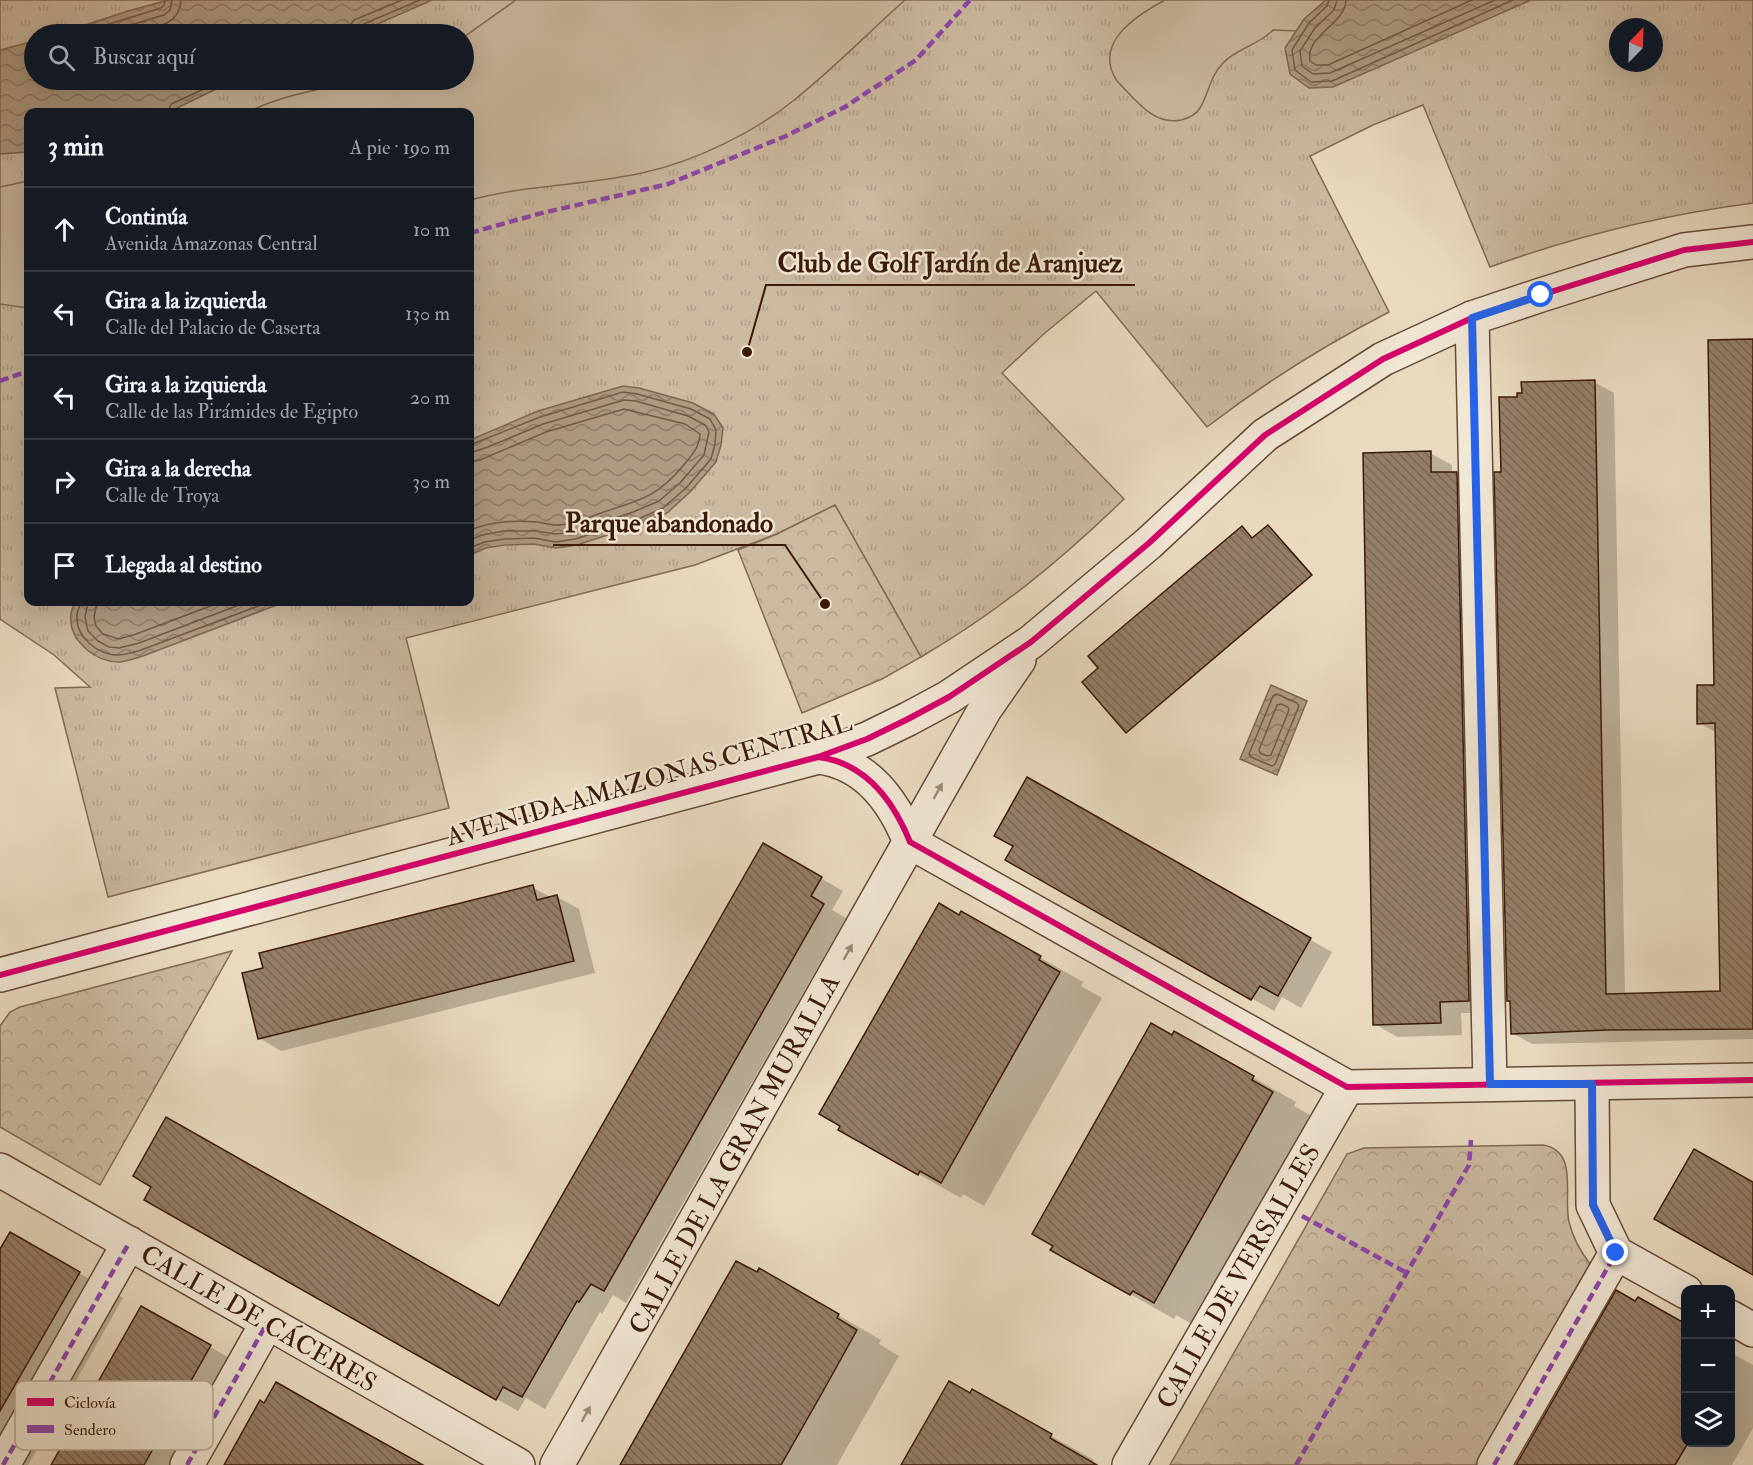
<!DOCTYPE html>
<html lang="es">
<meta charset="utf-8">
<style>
:root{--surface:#171b24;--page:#242831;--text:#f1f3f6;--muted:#9ea1a6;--line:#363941}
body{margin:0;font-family:"IM FELL Double Pica",serif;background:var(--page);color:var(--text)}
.controls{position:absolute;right:18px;bottom:18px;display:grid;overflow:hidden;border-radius:12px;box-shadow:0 6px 24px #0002}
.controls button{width:54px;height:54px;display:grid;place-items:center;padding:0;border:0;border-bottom:2px solid var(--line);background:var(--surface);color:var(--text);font:30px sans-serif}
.compass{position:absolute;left:1609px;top:18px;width:54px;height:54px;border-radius:50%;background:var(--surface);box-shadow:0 6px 24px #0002;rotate:23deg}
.stop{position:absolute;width:18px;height:18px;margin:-14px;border:4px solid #2563eb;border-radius:50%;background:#fff}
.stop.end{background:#2563eb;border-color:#fff;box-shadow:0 2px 6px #0008}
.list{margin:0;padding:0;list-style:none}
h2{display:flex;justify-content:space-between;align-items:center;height:78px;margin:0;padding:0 24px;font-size:26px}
h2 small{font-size:20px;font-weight:400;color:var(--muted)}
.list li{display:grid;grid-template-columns:39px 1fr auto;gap:18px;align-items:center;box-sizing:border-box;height:84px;padding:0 24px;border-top:2px solid var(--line)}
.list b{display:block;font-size:22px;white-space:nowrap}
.list p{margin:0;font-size:20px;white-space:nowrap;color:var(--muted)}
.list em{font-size:20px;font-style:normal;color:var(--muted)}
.icon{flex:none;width:33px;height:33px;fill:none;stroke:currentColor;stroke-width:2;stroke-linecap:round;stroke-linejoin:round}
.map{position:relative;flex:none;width:1753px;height:1465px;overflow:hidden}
.search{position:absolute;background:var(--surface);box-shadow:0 6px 24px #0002;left:24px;top:24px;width:450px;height:66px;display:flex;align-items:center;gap:15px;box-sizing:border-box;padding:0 21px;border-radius:33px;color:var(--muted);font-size:22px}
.panel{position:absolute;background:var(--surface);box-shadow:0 6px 24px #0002;left:24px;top:108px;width:450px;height:498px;border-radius:12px}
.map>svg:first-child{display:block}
.grass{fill:url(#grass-tufts);stroke:#836a54;stroke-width:1.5;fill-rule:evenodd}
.park{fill:url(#park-crowns);stroke:#836a54;stroke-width:1.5}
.pitch{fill:#cbb9a0;stroke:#836a54;stroke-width:1.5}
.water{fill:url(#water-waves);stroke:#806651;stroke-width:1.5}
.shadow{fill:#0003}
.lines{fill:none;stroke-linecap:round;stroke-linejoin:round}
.shore{stroke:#745a45;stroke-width:1.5}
.building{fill:url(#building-back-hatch);stroke:#3b1a09;stroke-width:1.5}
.minor-casing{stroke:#664a36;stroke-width:36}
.minor{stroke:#f1e7d5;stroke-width:33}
.quiet{stroke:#8e44ad;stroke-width:4.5;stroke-dasharray:9 4.5;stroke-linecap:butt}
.cycleway-casing{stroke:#f1e7d5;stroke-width:10}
.cycleway{stroke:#d6006c;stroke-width:6}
.oneway{fill:#9f8b79}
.route{stroke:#2563eb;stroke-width:8}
.labels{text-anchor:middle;stroke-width:5;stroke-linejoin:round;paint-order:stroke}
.street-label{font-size:26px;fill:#3b1a09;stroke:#f1e7d5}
.key{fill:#f1e7d5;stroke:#baaa98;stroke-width:1.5}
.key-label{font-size:16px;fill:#3b1a09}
.leader{fill:none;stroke:#3b1a09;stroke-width:2}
.callout-dot{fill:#3b1a09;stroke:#f1e7d5;stroke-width:2}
.callout-label{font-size:27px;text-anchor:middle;font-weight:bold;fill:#3b1a09;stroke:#f1e7d5;stroke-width:5;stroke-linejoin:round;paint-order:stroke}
</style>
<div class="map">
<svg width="1753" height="1465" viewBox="0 0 1753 1465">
<defs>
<pattern id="grass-tufts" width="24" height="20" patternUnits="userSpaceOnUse" patternTransform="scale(1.5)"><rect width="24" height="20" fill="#cbb9a0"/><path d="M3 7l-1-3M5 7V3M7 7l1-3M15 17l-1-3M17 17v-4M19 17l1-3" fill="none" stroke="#af9e88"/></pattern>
<pattern id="park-crowns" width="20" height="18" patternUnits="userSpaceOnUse" patternTransform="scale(1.5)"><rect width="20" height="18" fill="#cbb9a0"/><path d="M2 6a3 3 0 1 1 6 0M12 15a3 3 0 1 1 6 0" fill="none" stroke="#af9e88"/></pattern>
<pattern id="water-waves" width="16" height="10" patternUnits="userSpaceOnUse" patternTransform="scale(1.5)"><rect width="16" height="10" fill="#ae9981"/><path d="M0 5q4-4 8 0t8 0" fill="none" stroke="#8f7c68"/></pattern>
<pattern id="building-back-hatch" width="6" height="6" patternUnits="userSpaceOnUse" patternTransform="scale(1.5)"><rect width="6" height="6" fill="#957e68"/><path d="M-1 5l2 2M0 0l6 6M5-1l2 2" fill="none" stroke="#7b6654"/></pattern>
</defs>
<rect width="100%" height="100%" fill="#e9dabf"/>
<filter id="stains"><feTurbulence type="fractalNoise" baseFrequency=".00333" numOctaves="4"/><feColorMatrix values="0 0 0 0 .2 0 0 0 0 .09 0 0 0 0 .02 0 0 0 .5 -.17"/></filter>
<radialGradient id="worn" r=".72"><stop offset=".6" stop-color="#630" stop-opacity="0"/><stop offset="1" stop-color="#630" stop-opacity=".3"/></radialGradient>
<path class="grass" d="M 0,0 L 1753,0 L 1753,203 C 1662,215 1576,236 1490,267 L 1423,105 L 1373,125 L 1310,156 L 1389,312 C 1325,345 1264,383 1207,427 L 1096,291 L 1046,332 L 1002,373 L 1124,499 C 1059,562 999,611 921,657 L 835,505 L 777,534 L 695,565 L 406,638 L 449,808 L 108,897 L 55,688 L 90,687 L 54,655 L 0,619 ZM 1618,27 L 1654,27 L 1654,63 L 1618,63 ZM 34,34 L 464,34 L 464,80 L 34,80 ZM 28,112 L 470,112 L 470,602 L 28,602 Z"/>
<g class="park">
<path d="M 835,505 L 921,657 L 882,679 L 802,713 L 738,550 L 777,534 Z"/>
<path d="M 232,951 L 100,1185 L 0,1127 L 0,1026 L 10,1012 L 20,1007 Z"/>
<path d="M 1543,1145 C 1579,1151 1563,1195 1569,1222 C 1573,1238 1580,1251 1590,1264 L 1476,1465 L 1170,1465 L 1347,1154 L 1364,1148 Z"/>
</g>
<g class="pitch">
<path d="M 516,0 L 905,0 C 868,33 832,70 793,101 C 753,133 695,161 646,172 C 588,186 527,184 470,200 L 470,112 L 248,112 C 286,93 342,84 384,80 C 410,77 437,80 464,80 L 464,37 Z"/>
<path d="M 1165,0 L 1340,0 L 1299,31 L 1273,30 C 1259,45 1237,48 1223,63 C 1210,76 1209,93 1200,108 C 1196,115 1189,118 1181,120 C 1153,126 1135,99 1117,81 C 1092,43 1137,15 1165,0 Z"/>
<path d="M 28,181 L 28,308 L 0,304 L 0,187 Z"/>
</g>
<g class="water">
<path d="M 169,0 L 432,0 L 355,34 L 58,34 L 128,11 Z"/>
<path d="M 1326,0 L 1531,0 L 1333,87 L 1309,88 L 1290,74 L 1285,48 L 1304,19 Z"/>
<path d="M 34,41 L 34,80 L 241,80 L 214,90 L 169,112 L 28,112 L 28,152 L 0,154 L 0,50 Z"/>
<path d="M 623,386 L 639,388 L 693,403 L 714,414 L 723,428 L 721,445 L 716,462 L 690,492 L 667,513 L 638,525 L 577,545 L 556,548 L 534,544 L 505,545 L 486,548 L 470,555 L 470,440 L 538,411 Z"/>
<path d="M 76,602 L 293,602 L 282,603 L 143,656 C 136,658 127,661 120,662 C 96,663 68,640 71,615 C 71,611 74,605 76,602 Z"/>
<path d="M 1271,685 L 1307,701 L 1277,775 L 1240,759 Z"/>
</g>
<g class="shadow">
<path d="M 1753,341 L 1753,1039 L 1532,1044 L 1512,1033 L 1512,1002 L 1508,1000 L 1502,473 L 1519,398 L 1594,382 L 1614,393 L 1625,995 L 1722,992 L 1717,733 L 1699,723 L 1716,686 Z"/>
<path d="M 1430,453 L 1452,465 L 1452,474 L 1456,474 L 1479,486 L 1491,1013 L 1461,1013 L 1462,1035 L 1397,1037 L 1375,1024 Z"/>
<path d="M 1028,779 L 1332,952 L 1301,1008 L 1282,997 L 1274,1011 L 1007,859 L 1015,846 Z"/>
<path d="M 763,845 L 843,891 L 832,910 L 846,918 L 626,1303 L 613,1295 L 602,1314 L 600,1312 L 545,1409 L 526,1398 L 518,1411 L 146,1200 L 500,1308 Z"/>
<path d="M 532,887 L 552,898 L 557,897 L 579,909 L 595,973 L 281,1051 L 259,1038 Z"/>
<path d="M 962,913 L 1083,982 L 1081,986 L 1102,998 L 984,1206 L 963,1194 L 961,1198 L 882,1154 Z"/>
<path d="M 1175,1033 L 1296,1102 L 1294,1106 L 1315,1118 L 1197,1327 L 1176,1315 L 1174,1319 L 1095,1274 Z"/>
<path d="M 10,1234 L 123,1298 L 28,1465 L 0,1465 L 0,1252 Z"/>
<path d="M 142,1308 L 254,1372 L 201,1465 L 53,1465 Z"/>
<path d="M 838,1315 L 881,1340 L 879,1344 L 899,1356 L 837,1465 L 622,1465 Z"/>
<path d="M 1730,1352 L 1753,1365 L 1753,1428 L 1732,1465 L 1517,1465 L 1686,1442 L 1730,1442 Z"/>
<path d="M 1051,1436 L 1094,1460 L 1092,1464 L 1093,1465 L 903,1465 Z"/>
</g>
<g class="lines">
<g class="shore">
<path d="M 1329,0 L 1327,6 L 1309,23 L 1292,50 L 1295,70 L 1311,82 L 1332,81 L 1513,0"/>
<path d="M 1337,0 L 1334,10 L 1315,28 L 1300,51 L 1302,66 L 1313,74 L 1330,73 L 1495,0"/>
<path d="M 1346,0 C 1345,25 1305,35 1310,61 L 1316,65 L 1328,65 L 1472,0"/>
<path d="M 77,34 L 161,8 L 164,5 L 165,0"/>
<path d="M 100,34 L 164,15 L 170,10 L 172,0"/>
<path d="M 129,34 C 149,28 180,28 181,0"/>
<path d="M 347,34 L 349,27 L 354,20 L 402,0"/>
<path d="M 355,34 L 355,30 L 359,26 L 420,0"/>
<path d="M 168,112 L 171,104 L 224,80"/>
<path d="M 470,445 L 540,417 L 623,392 L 637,394 L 691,409 L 710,419 L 716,430 L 715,444 L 711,459 L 686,488 L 663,508 L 636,520 L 575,539 L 556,542 L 534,538 L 505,539 L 484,542 L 470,548"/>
<path d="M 470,453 L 488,447 L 543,424 L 624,400 L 636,401 L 688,416 L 705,425 L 709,432 L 704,455 L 680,483 L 659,501 L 633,512 L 574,532 L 556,534 L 535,531 L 504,531 L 482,535 L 470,540"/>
<path d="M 470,462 L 480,460 L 546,432 L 624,409 L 685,424 L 700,434 C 699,448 692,455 683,466 C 655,499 639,500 601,513 C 587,518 571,525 556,525 C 550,525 544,523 538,522 C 516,520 490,522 470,530"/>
<path d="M 81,602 C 80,606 77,611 77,615 C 75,637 98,655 118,655 C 125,655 134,652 141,650 L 269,602"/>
<path d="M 88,602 L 85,617 L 88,631 L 98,641 L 109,647 L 119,648 L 139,643 L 247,602"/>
<path d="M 97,602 L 94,617 L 96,626 L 103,634 L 119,639 L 136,634 L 221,602"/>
<path d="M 1277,694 L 1297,703 L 1299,706 L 1275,764 L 1272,766 L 1251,757 L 1249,754 L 1273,696 Z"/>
<path d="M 1281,704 L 1288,707 L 1289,710 L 1271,755 L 1267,756 L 1260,753 L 1259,750 L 1277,705 Z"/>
</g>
</g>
<g class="building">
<path d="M 1753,339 L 1753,1029 L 1607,1030 L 1511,1034 L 1510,1001 L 1507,1001 L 1494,472 L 1501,472 L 1499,397 L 1517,397 L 1517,393 L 1522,393 L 1521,382 L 1595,380 L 1606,994 L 1720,991 L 1715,723 L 1697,724 L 1697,685 L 1714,685 L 1708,340 Z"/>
<path d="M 1431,451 L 1431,472 L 1457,472 L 1469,1001 L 1440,1002 L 1441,1023 L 1373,1025 L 1363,453 Z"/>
<path d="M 1268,525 L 1312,575 L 1126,733 L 1082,682 L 1098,668 L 1088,656 L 1242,526 L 1252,538 Z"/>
<path d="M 1027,777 L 1311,938 L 1278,996 L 1260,986 L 1251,1000 L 1005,860 L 1013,846 L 994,836 Z"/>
<path d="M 763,843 L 822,877 L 811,896 L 824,904 L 604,1291 L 591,1284 L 579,1302 L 577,1301 L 522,1397 L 503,1387 L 496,1400 L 144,1200 L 151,1187 L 133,1176 L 166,1117 L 499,1306 Z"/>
<path d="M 533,885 L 537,900 L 557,895 L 574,961 L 258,1039 L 242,973 L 263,968 L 259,953 Z"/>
<path d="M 939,903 L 959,915 L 961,911 L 1041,956 L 1039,960 L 1060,972 L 941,1183 L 920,1171 L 918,1175 L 838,1130 L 840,1126 L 819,1114 Z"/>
<path d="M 1151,1023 L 1172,1035 L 1174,1031 L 1254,1076 L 1252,1080 L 1273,1092 L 1154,1303 L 1133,1291 L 1130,1295 L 1050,1250 L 1053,1246 L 1032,1234 Z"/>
<path d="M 1694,1149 L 1753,1182 L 1753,1275 L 1654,1219 Z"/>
<path d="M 10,1232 L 80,1272 L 0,1411 L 0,1249 Z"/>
<path d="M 736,1261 L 757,1272 L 759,1268 L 839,1314 L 837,1318 L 857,1330 L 822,1393 L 781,1465 L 620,1465 Z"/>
<path d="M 1616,1290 L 1635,1301 L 1638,1297 L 1686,1324 L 1686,1443 L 1688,1443 L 1675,1465 L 1516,1465 Z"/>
<path d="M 141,1306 L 211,1345 L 144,1465 L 51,1465 Z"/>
<path d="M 949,1381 L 970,1393 L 972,1389 L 1052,1434 L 1050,1438 L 1097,1465 L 901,1465 Z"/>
<path d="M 276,1382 L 339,1418 L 423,1465 L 224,1465 L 260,1400 L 264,1403 Z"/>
</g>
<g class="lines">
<defs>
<g id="minor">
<path d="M 1472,318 L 1490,1084"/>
<path d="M 818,757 C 866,763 893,800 910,842 L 1347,1087 L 1753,1080"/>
<path d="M 0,975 L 818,757 L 867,739 L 908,719 L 949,697 L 1031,642 L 1149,543 L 1265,435 L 1383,359 L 1472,318 L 1541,295 L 1684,250 L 1753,242"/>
<path d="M 1592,1084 L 1593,1205 L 1616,1253 L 1686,1292"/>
<path d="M 0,1170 L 518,1465"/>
<path d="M 1730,1317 L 1753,1330"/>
<path d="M 3,1465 L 129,1243"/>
<path d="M 187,1465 L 267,1323"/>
<path d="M 557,1465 L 985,709 L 1019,660"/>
<path d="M 1129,1465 L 1347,1087"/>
<path d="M 1494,1465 L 1616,1253"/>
</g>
</defs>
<use href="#minor" class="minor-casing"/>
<use href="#minor" class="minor"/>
<g class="quiet">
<path d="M 470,233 L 538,214 L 668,184 L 786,136 L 845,107 L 916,60 L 970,0"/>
<path d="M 1472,318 L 1490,1084"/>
<path d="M 0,381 L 28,371"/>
<path d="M 1302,1216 L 1407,1273"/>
<path d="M 3,1465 L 129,1243"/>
<path d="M 187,1465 L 267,1323"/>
<path d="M 1296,1465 L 1469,1165 L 1471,1140"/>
<path d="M 1494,1465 L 1616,1253"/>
</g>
<defs>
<g id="cycleway">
<path d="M 818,757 C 866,763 893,800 910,842 L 1347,1087 L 1753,1080"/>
<path d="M 0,975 L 818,757 L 867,739 L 908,719 L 949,697 L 1031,642 L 1149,543 L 1265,435 L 1383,359 L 1472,318 L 1541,295 L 1684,250 L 1753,242"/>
</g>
</defs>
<use href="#cycleway" class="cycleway-casing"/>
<use href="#cycleway" class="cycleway"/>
</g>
<defs><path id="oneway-solid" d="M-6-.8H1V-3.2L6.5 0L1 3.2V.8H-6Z" transform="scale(1.5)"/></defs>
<g class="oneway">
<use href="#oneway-solid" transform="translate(938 791) rotate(-61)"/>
<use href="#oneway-solid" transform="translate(848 952) rotate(-61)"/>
<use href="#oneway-solid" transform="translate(586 1414) rotate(-61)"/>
</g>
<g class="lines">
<path class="route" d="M 1541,295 L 1472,318 L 1490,1084 L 1592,1084 L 1593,1205 L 1616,1253"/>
</g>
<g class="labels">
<g class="street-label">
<text transform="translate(649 779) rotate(-16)" y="9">AVENIDA AMAZONAS CENTRAL</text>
<text transform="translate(734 1154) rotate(-61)" y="9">CALLE DE LA GRAN MURALLA</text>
<text transform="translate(1238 1276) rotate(-60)" y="9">CALLE DE VERSALLES</text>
<text transform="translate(259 1318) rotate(30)" y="9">CALLE DE CÁCERES</text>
</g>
</g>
<rect x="15" y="1381" width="198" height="69" rx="9" class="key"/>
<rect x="27" y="1398" width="27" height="8" fill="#d6006c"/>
<rect x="27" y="1425" width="27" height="8" fill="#8e44ad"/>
<g class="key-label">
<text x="64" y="1408">Ciclovía</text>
<text x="64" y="1435">Sendero</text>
</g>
<path class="leader" d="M747 352L766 285H1135M825 604L785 545H553"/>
<g class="callout-dot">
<circle cx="747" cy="352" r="6"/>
<circle cx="825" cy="604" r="6"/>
</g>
<g class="callout-label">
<text x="950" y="272">Club de Golf Jardín de Aranjuez</text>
<text x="669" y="532">Parque abandonado</text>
</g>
<rect width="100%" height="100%" filter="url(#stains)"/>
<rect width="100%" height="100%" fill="url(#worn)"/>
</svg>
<div class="controls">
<button>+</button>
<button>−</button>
<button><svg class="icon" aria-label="layers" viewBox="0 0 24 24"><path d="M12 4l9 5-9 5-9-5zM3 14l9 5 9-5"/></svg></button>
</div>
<svg class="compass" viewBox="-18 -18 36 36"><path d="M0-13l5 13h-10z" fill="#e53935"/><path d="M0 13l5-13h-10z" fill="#9ea1a6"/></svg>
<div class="stop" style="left:1541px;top:295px"></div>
<div class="stop end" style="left:1616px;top:1253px"></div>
<div class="search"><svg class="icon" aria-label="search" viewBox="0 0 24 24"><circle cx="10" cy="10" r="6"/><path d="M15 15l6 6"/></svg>Buscar aquí</div>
<section class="panel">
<h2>3 min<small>A pie · 190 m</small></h2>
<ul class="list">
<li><svg class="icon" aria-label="ahead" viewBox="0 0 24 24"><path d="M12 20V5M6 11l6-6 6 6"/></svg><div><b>Continúa</b><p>Avenida Amazonas Central</p></div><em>10 m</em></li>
<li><svg class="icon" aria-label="left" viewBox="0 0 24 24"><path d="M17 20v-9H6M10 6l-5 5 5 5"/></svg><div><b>Gira a la izquierda</b><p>Calle del Palacio de Caserta</p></div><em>130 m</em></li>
<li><svg class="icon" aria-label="left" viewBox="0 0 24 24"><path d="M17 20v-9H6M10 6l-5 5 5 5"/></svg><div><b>Gira a la izquierda</b><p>Calle de las Pirámides de Egipto</p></div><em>20 m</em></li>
<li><svg class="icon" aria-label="right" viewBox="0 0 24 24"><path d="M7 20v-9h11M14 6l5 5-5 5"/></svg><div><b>Gira a la derecha</b><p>Calle de Troya</p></div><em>30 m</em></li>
<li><svg class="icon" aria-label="arrive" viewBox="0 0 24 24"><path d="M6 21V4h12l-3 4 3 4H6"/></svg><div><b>Llegada al destino</b></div></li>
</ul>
</section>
</div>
